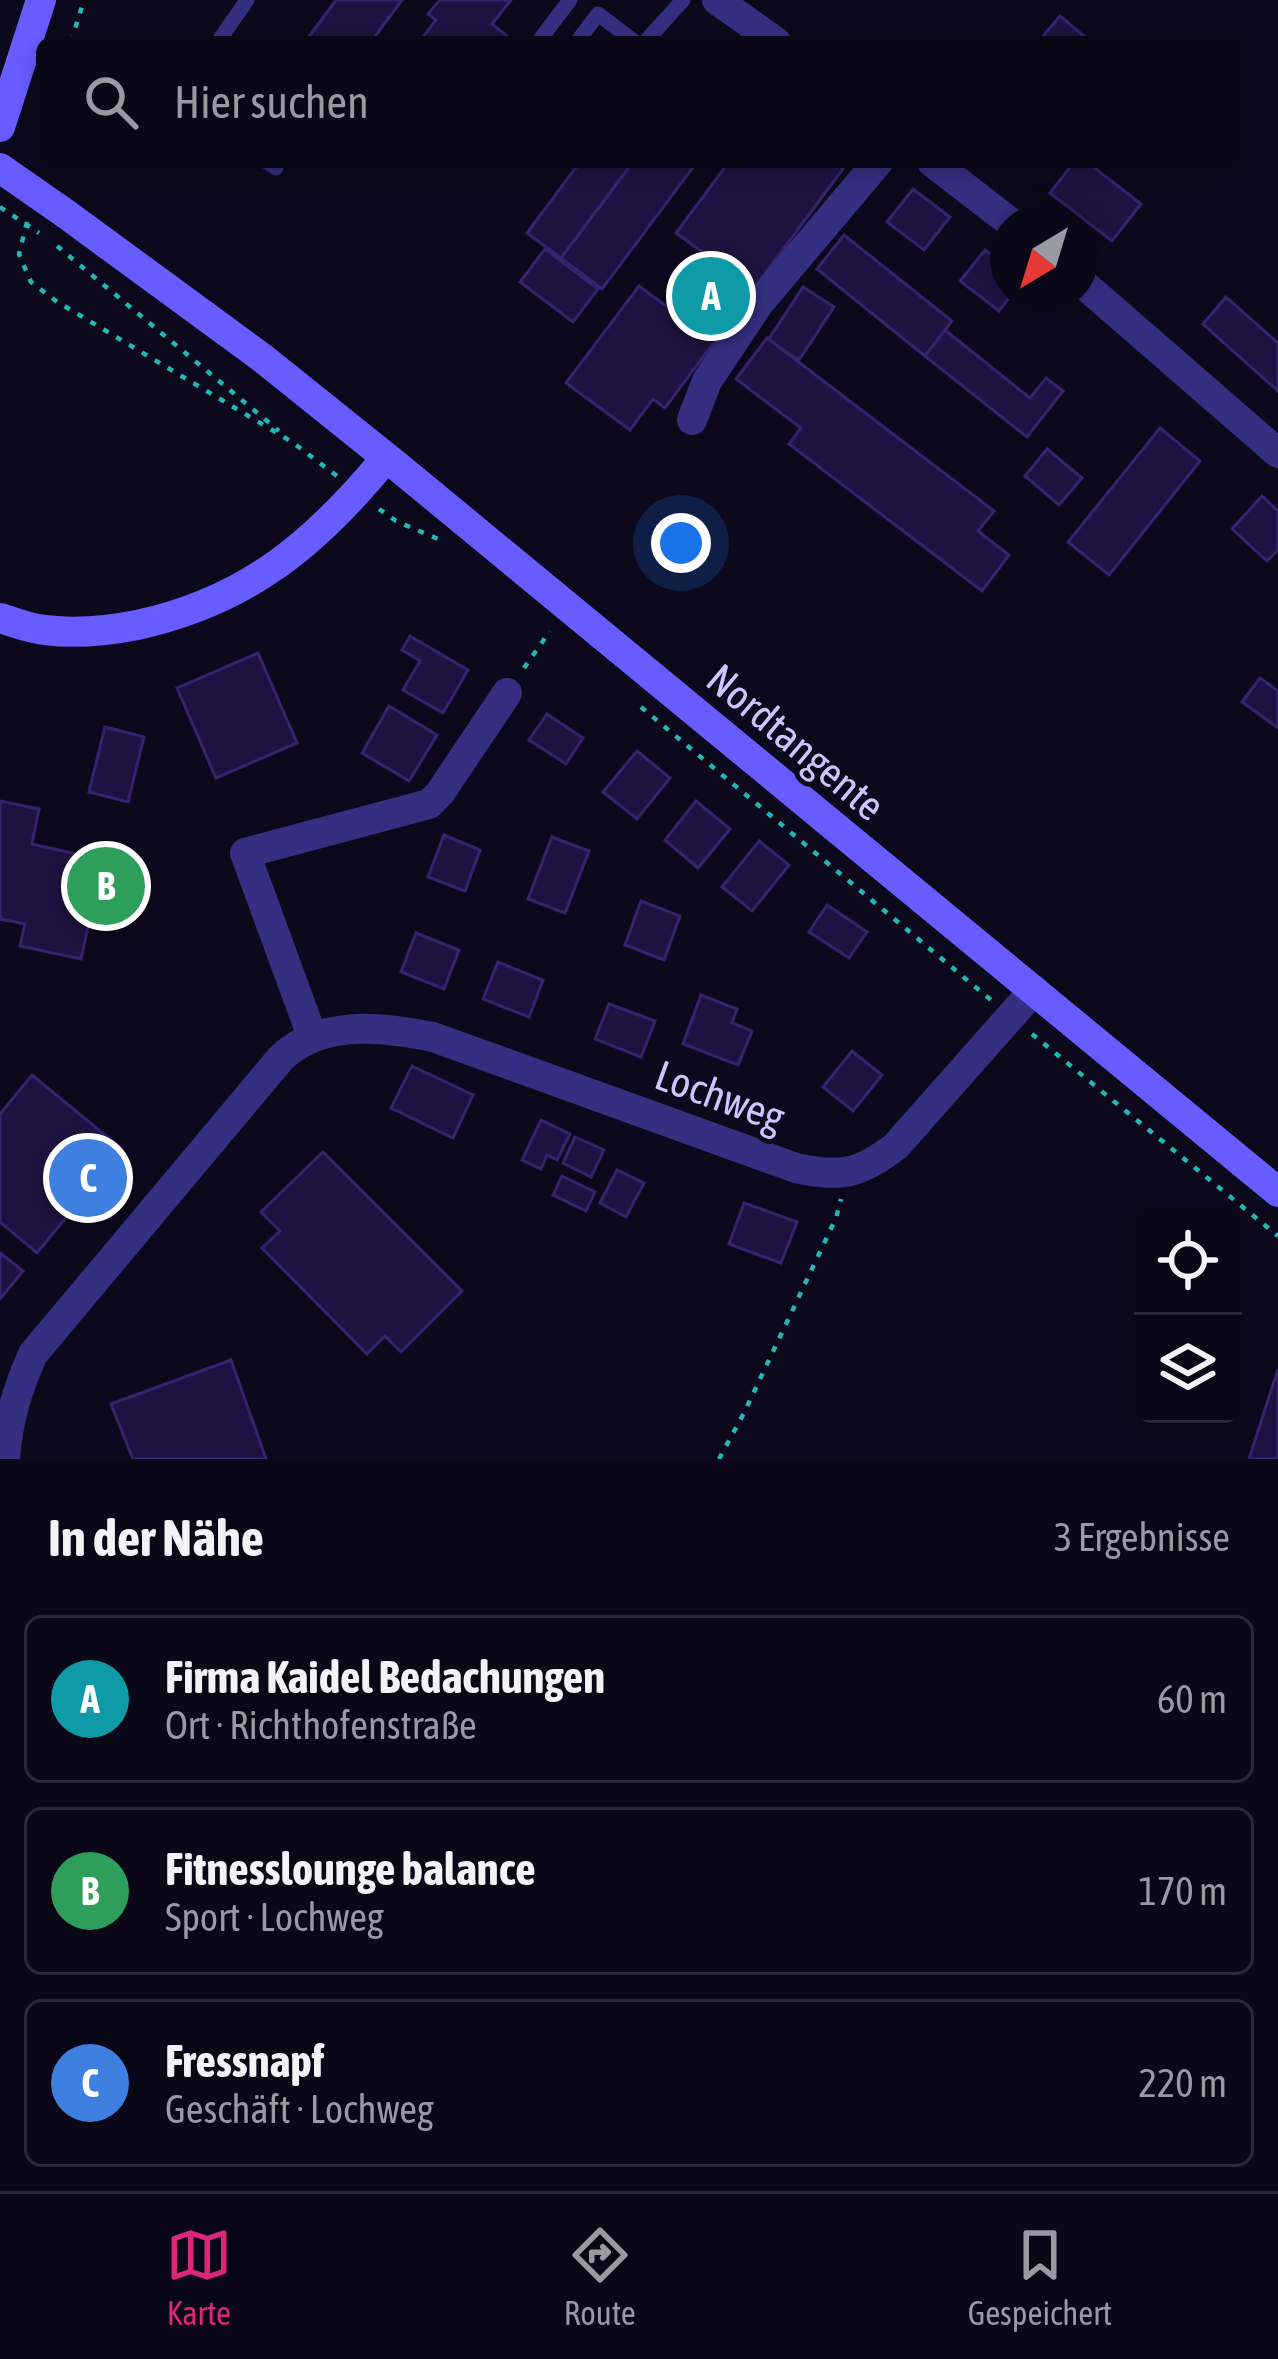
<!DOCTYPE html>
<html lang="de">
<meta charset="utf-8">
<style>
:root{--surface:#0a0716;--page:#181523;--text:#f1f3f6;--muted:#9999a1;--line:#2a2835;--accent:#db2777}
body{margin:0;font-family:"Asap Condensed",sans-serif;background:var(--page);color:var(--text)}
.controls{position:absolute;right:36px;bottom:36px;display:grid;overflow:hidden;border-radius:18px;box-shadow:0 6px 18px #0003}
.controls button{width:108px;height:108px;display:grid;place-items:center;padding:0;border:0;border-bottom:3px solid var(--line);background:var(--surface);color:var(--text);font:60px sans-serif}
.compass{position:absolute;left:990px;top:204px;width:108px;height:108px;border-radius:50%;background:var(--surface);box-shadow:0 6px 18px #0003;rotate:218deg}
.you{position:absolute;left:681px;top:543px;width:42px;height:42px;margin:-30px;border:9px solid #fff;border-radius:50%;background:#1a73e8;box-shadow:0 0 0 18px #1a73e833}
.badge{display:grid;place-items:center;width:78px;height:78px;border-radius:50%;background:var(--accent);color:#fff;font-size:39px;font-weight:700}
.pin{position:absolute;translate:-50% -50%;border:6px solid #fff;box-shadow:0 3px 12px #0006}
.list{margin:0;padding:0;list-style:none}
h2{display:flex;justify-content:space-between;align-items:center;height:156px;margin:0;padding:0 48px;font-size:51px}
h2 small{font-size:39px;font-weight:400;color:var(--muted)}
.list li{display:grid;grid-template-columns:78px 1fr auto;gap:36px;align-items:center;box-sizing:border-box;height:168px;margin:0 24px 24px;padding:0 24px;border:3px solid var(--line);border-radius:18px}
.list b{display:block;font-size:45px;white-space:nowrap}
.list p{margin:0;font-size:39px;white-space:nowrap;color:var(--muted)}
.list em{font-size:39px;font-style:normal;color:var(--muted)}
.icon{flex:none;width:66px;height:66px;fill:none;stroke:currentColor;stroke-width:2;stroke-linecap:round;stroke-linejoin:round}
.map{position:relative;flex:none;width:1278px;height:1459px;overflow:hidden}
.search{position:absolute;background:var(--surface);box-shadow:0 6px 18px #0003;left:36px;right:36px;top:36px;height:132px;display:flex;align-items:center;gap:30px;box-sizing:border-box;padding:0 42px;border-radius:18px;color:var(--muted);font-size:45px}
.sheet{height:732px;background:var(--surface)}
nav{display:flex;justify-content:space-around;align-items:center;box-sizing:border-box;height:168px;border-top:3px solid var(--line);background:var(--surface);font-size:33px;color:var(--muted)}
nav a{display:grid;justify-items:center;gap:6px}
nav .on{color:var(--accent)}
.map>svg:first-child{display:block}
.building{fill:#1e1340;stroke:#35236f;stroke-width:3}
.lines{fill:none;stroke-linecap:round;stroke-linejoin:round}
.path{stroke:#20b9b5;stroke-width:4.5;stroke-dasharray:6 9;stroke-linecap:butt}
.lane{stroke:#352f81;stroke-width:15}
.street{stroke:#352f81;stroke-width:30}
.secondary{stroke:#675cff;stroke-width:30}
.path-bridge{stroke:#20b9b5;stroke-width:4.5;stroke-dasharray:6 9;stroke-linecap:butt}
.secondary-bridge{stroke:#675cff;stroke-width:30}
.labels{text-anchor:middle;stroke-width:10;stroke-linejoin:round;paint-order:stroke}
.street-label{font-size:42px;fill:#cec5ff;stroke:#0d091d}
</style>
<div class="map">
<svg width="1278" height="1459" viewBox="0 0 1278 1459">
<rect width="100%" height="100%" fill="#0d091d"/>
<g class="building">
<path d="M 336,0 L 402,0 L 371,42 L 305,42 Z"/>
<path d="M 440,0 L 511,0 L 492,24 L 513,41 L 465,42 L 461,39 L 459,42 L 419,42 L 436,20 L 428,14 Z"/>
<path d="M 1060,16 L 1091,42 L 1038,42 Z"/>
<path d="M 580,162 L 633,162 L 561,258 L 527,233 Z"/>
<path d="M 633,162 L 697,162 L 602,289 L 561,258 Z"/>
<path d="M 729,162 L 834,162 L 843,169 L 665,408 L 653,399 L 630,430 L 566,383 L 639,286 L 666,306 L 705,254 L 676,233 Z"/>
<path d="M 1074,162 L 1087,162 L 1141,204 L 1112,241 L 1050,193 Z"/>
<path d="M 913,189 L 950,217 L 924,250 L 887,222 Z"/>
<path d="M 844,235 L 952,321 L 925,356 L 817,269 Z"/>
<path d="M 545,249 L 598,289 L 573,322 L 520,282 Z"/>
<path d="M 985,250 L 1008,268 L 1008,294 L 1012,294 L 999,311 L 960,281 Z"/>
<path d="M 803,287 L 834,307 L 799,360 L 768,340 Z"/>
<path d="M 1226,297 L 1278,343 L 1278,391 L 1203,324 Z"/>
<path d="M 945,330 L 1030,398 L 1046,378 L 1063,391 L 1027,437 L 925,356 Z"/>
<path d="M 767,338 L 994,511 L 978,531 L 1009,555 L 982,591 L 789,444 L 801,428 L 736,379 Z"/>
<path d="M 1160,428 L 1200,461 L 1109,575 L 1068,542 Z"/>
<path d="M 1047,449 L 1082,478 L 1059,505 L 1025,476 Z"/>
<path d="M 1262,496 L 1278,511 L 1278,550 L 1267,561 L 1232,529 Z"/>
<path d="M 410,636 L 468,670 L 443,713 L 403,690 L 420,661 L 402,650 Z"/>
<path d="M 258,653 L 297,743 L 216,778 L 177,688 Z"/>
<path d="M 1260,678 L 1278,691 L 1278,728 L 1242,702 Z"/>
<path d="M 389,706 L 437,735 L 409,781 L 362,753 Z"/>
<path d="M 547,714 L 583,738 L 566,764 L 529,740 Z"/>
<path d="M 105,727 L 144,737 L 128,802 L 89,792 Z"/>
<path d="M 637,751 L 670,778 L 637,819 L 603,792 Z"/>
<path d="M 0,801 L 39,809 L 32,844 L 125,865 L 112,928 L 89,923 L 81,959 L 20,946 L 25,924 L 0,919 Z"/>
<path d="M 696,801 L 730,829 L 698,868 L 665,840 Z"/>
<path d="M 444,835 L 480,850 L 465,891 L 428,877 Z"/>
<path d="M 552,837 L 589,851 L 565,913 L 528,899 Z"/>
<path d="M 759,841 L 789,865 L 752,911 L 722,887 Z"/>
<path d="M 641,901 L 680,916 L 664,960 L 625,945 Z"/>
<path d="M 827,905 L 867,932 L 849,958 L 809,932 Z"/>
<path d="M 416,933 L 459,950 L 444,989 L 401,972 Z"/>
<path d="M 498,962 L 543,980 L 529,1017 L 483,999 Z"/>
<path d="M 701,995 L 737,1009 L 732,1023 L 752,1031 L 738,1065 L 683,1044 Z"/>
<path d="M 609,1004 L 655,1021 L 641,1057 L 595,1039 Z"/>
<path d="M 852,1051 L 882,1075 L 853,1111 L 823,1087 Z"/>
<path d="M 412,1066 L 473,1095 L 453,1138 L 391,1108 Z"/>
<path d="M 32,1075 L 122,1149 L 37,1253 L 0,1222 L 0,1114 Z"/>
<path d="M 541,1120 L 570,1134 L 557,1160 L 547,1155 L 541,1169 L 522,1160 Z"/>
<path d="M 575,1137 L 604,1150 L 591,1177 L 563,1163 Z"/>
<path d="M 323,1152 L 462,1291 L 401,1352 L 385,1336 L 367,1354 L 262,1248 L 280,1231 L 261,1212 Z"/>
<path d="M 617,1170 L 644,1183 L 626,1217 L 600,1203 Z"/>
<path d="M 562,1176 L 595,1192 L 586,1211 L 553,1195 Z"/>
<path d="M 744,1203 L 797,1222 L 781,1263 L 729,1244 Z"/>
<path d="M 0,1253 L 23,1271 L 0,1299 Z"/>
<path d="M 231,1360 L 266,1459 L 133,1459 L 111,1404 Z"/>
<path d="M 1278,1369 L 1278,1459 L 1249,1459 Z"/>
</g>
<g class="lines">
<g class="path">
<path d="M 71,42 L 84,0"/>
<path d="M 27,222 L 19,254 L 31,282 L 56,301 L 292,442 L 337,476"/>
<path d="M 57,246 L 279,431"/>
<path d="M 379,509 L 396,521 L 438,539"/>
<path d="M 524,668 L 550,631"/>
<path d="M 641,707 L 991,1000"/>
<path d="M 1032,1034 L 1278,1236"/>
<path d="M 719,1459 L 744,1413 L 836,1218 L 841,1199"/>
</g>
<g class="lane">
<path d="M 218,42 L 247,0"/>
<path d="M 538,42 L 570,0"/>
<path d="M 577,42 L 598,14 L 635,42"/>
<path d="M 645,42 L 683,0"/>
<path d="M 267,162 L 276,168"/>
</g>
<g class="street">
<path d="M 717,0 L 776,42"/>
<path d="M 932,162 L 1010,222"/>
<path d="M 1080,281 L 1278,453"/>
<path d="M 692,420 L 707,381 L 759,303 L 878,162"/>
<path d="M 312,1036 L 245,853 L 429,804 L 440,793 L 507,693"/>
<path d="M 5,1459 C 8,1420 17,1390 33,1354 L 281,1058 C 322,1019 381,1027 433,1037 L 796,1168 C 840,1178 860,1174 896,1146 L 1034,990"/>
</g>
<g class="secondary">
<path d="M 0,127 L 41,0"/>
<path d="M 66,214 L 261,357 L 397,466 L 1278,1192"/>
<path d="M 0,618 C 14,622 30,629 45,630 C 76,634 107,631 137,625 C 248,601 316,543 386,458"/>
</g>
<path class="path-bridge" d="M 0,207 L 39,233"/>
<path class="secondary-bridge" d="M 0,168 L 66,214"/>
</g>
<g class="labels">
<g class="street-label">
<text transform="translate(796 742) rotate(40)" y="15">Nordtangente</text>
<text transform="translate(720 1096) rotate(20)" y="15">Lochweg</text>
</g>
</g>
</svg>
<div class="controls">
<button><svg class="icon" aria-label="locate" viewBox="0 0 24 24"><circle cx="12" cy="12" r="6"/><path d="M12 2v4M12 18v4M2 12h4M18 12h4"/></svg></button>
<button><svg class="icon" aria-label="layers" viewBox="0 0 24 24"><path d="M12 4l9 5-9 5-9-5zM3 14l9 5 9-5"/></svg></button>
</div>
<svg class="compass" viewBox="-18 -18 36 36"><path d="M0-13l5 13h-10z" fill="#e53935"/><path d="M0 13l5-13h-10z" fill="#9999a1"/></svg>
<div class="you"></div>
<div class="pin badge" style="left:711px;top:296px;background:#0f9aa8">A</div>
<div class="pin badge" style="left:106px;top:886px;background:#2e9e5b">B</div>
<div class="pin badge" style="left:88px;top:1178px;background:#3f7fe0">C</div>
<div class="search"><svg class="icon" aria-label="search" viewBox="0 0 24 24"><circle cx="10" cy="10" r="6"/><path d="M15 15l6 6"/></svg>Hier suchen</div>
</div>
<section class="sheet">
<h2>In der Nähe<small>3 Ergebnisse</small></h2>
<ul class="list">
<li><span class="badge" style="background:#0f9aa8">A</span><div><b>Firma Kaidel Bedachungen</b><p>Ort · Richthofenstraße</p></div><em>60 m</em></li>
<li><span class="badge" style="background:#2e9e5b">B</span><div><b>Fitnesslounge balance</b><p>Sport · Lochweg</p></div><em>170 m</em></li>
<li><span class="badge" style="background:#3f7fe0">C</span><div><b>Fressnapf</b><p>Geschäft · Lochweg</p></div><em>220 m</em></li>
</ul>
</section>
<nav>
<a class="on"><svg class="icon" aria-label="map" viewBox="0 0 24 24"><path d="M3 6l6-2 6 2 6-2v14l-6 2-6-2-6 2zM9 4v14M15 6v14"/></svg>Karte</a>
<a><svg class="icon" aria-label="directions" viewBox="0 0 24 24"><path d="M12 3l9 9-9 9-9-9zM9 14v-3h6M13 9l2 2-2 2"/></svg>Route</a>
<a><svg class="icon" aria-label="saved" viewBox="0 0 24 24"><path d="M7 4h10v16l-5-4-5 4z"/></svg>Gespeichert</a>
</nav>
